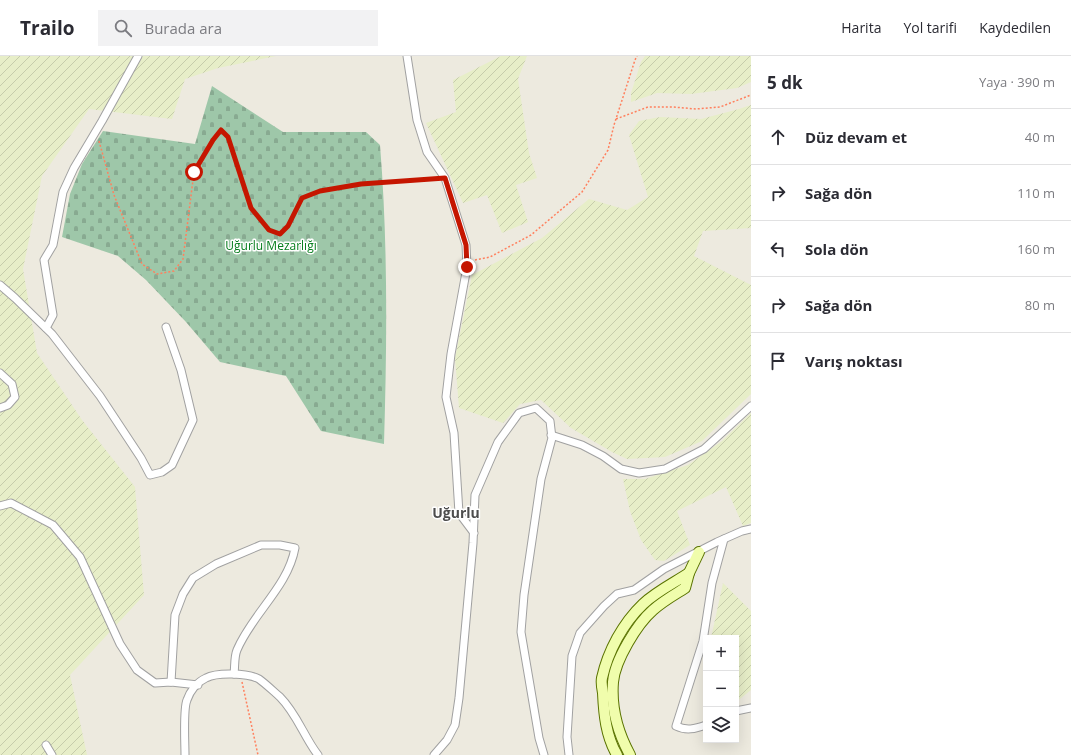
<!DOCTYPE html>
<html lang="tr">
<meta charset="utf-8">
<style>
:root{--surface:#fff;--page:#f2f2f3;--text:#2b2b33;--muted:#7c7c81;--line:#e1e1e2}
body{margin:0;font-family:"Open Sans",sans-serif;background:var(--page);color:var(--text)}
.controls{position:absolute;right:12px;bottom:12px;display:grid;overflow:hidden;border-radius:0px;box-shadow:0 4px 16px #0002}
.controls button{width:36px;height:36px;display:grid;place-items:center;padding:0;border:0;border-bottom:1px solid var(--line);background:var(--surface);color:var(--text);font:20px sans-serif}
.stop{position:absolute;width:12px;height:12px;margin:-9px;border:3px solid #c51600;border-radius:50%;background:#fff}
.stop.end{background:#c51600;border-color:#fff;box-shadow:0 1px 4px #0008}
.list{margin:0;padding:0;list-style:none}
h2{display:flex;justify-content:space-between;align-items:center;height:52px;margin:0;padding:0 16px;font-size:17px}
h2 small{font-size:13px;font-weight:400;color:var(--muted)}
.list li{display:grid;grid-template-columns:26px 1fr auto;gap:12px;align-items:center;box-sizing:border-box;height:56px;padding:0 16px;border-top:1px solid var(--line)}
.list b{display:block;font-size:15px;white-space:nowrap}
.list em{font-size:13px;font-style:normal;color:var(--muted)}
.icon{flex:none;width:22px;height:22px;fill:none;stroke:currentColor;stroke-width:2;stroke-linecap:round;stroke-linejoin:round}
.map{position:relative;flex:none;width:751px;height:699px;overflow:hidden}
header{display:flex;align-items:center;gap:24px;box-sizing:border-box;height:56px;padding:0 20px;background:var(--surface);border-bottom:1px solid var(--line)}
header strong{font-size:19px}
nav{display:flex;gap:22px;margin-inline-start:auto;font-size:14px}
.search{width:280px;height:36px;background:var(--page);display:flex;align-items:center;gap:10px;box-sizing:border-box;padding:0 14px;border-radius:0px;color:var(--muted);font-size:15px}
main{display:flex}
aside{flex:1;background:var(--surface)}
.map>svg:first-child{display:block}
.farmland{fill:url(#farmland-furrows)}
.cemetery{fill:url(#cemetery-stones)}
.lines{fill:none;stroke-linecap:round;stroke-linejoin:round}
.street-casing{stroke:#a1a1a1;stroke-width:9}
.secondary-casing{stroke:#5a7300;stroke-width:12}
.path{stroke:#ff805e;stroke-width:1.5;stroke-dasharray:2 2;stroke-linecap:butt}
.street{stroke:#fff;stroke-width:7}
.secondary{stroke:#f0fdac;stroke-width:10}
.route{stroke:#c51600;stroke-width:5}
.labels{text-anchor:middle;stroke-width:3;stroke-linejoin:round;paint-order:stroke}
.park-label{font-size:12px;fill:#047d1b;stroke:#fff}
.quarter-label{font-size:14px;font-weight:bold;fill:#4d4d4d;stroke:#fff}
</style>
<header>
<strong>Trailo</strong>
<div class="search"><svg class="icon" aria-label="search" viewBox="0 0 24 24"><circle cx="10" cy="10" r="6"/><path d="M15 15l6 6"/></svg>Burada ara</div>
<nav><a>Harita</a><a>Yol tarifi</a><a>Kaydedilen</a></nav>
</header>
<main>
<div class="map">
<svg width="751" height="699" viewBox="0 0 751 699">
<defs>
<pattern id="farmland-furrows" width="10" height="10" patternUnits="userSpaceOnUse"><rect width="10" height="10" fill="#e7eec8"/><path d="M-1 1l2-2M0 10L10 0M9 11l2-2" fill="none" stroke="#c6ccab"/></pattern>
<pattern id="cemetery-stones" width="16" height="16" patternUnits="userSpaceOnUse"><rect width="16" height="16" fill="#9ec7a9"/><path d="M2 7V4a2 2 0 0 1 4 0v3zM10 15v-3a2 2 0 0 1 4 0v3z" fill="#88aa91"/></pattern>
</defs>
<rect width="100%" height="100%" fill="#edeadf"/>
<g class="farmland">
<path d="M 0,0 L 276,0 L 218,12 L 185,23 L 172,63 L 89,53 L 42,120 L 23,213 L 37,297 L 82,364 L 135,431 L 144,539 L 70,619 L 87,699 L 0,699 Z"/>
<path d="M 501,0 L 527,0 L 518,23 L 529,97 L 537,122 L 516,129 L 528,166 L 502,177 L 487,139 L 463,147 L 426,67 L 456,56 L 453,24 Z"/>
<path d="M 645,0 L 751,0 L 751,26 L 737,32 L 691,38 L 657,37 L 631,46 L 631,37 L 641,6 Z"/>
<path d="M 751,49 L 751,172 L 703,175 L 694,200 L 751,229 L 751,338 L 702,385 L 665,401 L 627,403 L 612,396 L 571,372 L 541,344 L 520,348 L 503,367 L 459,352 L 455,302 L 472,219 L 542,182 L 589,143 L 627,154 L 648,141 L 629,79 L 639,65 L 660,61 L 701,63 L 739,53 Z"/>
<path d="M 751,357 L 751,467 L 743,470 L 726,431 L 677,455 L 690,489 L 664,505 L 655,504 L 641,484 L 630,455 L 623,423 L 645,423 L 688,409 L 722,385 Z"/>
<path d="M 723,527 L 751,555 L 751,634 L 736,646 L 736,582 L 711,582 Z"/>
</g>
<path class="cemetery" d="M 212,30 L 283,76 L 366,76 L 380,89 C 388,188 387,288 384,388 L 321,375 L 286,320 L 220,306 L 186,266 L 146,224 L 118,200 L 62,181 L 70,138 L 82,108 L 103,75 L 195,88 Z"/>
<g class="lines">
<defs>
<g id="street">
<path d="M 407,0 L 417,64 L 427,96 L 445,122 L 466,189 L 467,211 L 451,298 L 446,341 L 454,377 L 459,457 L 474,477"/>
<path d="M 0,229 L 15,242 L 52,278 L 100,340 L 141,402 L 150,419 L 162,416 L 172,409 L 193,364 L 181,314 L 166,271"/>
<path d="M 46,272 L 53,259 L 44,204 L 53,189 L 63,136 L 74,112 L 102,65 L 138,0"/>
<path d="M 0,317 L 12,328 L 15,341 L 8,349 L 0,352"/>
<path d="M 551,379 L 582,389 L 603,400 L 621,413 L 639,417 L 665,413 L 704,393 L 751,350"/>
<path d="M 0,450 L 11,447 L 53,469 L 80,501 L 120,588 L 137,614 L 155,627 L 171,626 L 198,629"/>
<path d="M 171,626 L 175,559 L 183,538 L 193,522 L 216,508 L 261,489 L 280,489 L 295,492 C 288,531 252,558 237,594 C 234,601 235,611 234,618"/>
<path d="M 736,655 L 751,652"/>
<path d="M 706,669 C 695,673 686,675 676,670 L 703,585 L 712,527 L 724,483"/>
<path d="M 46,689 L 52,699"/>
<path d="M 185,699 C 185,687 183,653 187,644 C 190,635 197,626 206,622 C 217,616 248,617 259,623 C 266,628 273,635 280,641 C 297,658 304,681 318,699"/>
<path d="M 434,699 L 447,684 L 455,669 L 459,642 L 473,487 L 475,439 L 498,386 L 519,357 L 536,352 L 550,365 L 552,382 L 541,423 L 524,539 L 521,576 L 539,682 L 544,699"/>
<path d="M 569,699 L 567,681 L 572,600 L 580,577 L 604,550 L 617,538 L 634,534 L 664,513 L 717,486 L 742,475 L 751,473"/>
</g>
<g id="secondary">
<path d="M 617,699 C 606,680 604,659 603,637 C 602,632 601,627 602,622 C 608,595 623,567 643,548 C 657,535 674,527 689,517"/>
<path d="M 630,699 C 618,677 611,651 613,626 C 615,604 637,568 653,554 C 663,545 674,539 685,532 L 689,517 L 699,496"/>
</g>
</defs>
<use href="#street" class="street-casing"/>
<use href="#secondary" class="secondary-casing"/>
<g class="path">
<path d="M 616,63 L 648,51 L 673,51 L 696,53 L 720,51 L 751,39"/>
<path d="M 99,85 L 114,139 L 142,208 L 157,218 L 174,215 L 183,203 L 194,116 L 213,84 L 221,74 L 228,81 L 251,152 L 269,174 L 280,178 L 288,170 L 302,142 L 320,135 L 361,128 L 438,123"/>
<path d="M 475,204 L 490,201 L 531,179 L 582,136 L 608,94 L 614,69 L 635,4 L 637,0"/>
<path d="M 242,626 L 258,699"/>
</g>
<use href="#street" class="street"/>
<use href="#secondary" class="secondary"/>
</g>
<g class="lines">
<path class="route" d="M 194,116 L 213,84 L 221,74 L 228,81 L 251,152 L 269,174 L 280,178 L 288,170 L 302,142 L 320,135 L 361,128 L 445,122 L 466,189 L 467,211"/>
</g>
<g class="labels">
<g class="park-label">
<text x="271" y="194">Uğurlu Mezarlığı</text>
</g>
<g class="quarter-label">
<text x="456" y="462">Uğurlu</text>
</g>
</g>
</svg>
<div class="controls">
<button>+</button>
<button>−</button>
<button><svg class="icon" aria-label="layers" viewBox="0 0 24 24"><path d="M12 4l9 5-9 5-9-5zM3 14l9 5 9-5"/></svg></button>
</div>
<div class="stop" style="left:194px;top:116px"></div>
<div class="stop end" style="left:467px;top:211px"></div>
</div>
<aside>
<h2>5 dk<small>Yaya · 390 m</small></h2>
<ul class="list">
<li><svg class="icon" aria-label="ahead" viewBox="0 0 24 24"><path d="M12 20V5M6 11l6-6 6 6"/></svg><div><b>Düz devam et</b></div><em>40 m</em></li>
<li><svg class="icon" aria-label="right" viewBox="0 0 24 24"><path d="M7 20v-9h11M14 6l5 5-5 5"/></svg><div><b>Sağa dön</b></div><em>110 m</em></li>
<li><svg class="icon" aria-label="left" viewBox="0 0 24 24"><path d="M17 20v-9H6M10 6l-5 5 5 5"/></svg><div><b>Sola dön</b></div><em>160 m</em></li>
<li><svg class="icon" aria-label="right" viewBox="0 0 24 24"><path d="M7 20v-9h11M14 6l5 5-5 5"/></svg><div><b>Sağa dön</b></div><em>80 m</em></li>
<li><svg class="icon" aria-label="arrive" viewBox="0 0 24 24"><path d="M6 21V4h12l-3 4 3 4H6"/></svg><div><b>Varış noktası</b></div></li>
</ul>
</aside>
</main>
